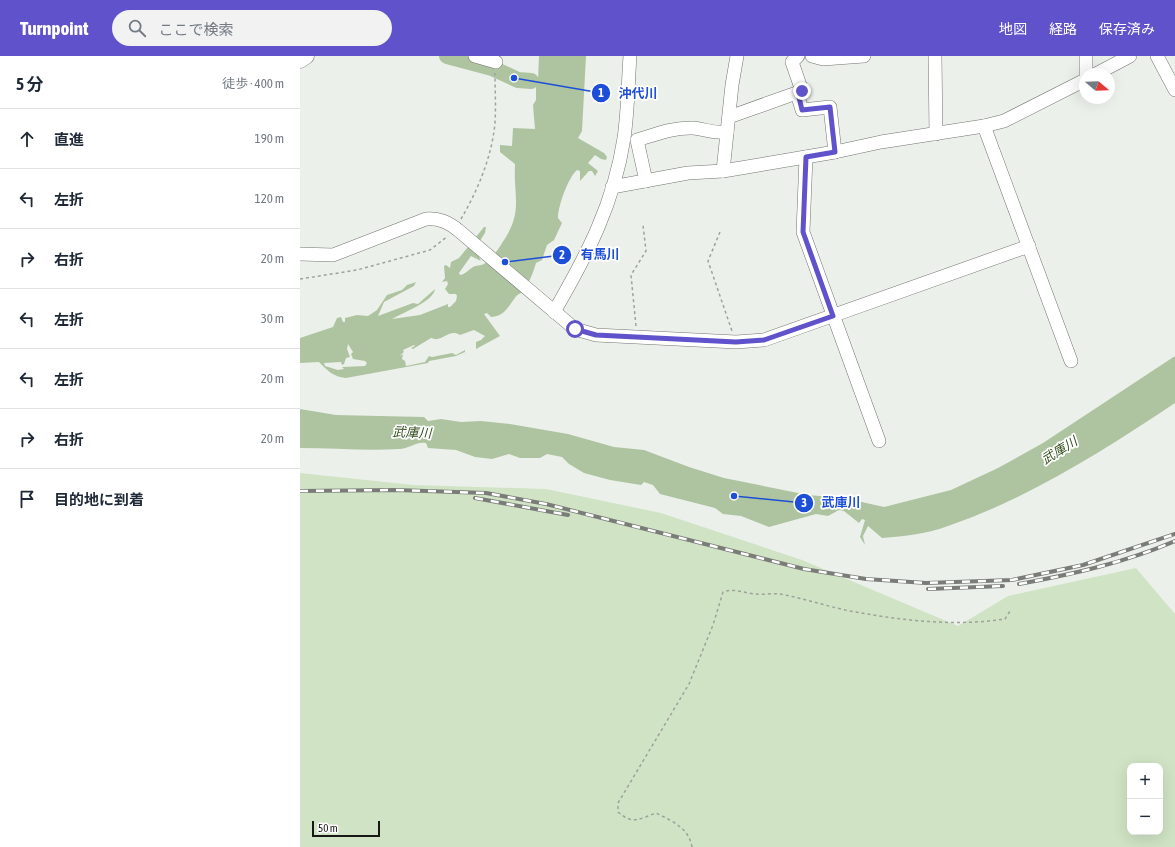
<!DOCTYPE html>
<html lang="ja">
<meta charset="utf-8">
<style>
:root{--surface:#fff;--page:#f2f2f3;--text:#1f2937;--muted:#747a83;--line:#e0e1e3;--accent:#5f52cb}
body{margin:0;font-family:"Asap Condensed","Noto Sans JP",sans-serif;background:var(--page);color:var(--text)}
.controls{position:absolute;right:12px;bottom:12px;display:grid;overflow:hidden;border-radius:8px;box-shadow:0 4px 16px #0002}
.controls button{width:36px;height:36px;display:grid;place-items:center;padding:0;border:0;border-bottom:1px solid var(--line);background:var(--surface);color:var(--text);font:20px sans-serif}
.compass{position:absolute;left:779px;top:12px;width:36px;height:36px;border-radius:50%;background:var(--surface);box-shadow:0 4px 16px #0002;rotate:109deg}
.scale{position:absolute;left:12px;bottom:10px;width:68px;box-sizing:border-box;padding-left:4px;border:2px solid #181917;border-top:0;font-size:11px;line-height:14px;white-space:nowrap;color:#181917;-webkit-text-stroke:3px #fff;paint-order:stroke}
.stop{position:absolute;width:12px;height:12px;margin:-9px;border:3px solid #5f52cb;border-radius:50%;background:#fff}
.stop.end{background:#5f52cb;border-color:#fff;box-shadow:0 1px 4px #0008}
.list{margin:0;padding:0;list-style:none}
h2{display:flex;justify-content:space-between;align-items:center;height:52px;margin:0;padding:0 16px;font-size:17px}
h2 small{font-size:13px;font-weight:400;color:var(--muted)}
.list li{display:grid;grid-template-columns:26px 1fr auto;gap:12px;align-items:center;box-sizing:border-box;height:60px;padding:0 16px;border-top:1px solid var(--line)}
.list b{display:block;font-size:15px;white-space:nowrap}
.list em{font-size:13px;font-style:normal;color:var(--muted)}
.icon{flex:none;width:22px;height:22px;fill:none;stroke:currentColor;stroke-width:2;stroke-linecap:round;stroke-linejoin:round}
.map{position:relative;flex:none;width:875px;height:791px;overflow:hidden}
header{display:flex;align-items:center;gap:24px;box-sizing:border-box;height:56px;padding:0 20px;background:var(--accent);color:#fff}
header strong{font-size:19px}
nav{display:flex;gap:22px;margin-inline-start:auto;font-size:14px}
.search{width:280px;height:36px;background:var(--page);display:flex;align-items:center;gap:10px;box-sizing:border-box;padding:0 14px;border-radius:22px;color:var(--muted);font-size:15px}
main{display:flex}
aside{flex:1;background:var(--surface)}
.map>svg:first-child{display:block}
.green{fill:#d0e3c4;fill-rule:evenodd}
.water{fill:#aec4a0;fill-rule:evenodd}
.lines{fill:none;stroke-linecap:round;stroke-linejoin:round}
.river{stroke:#aec4a0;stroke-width:16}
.minor-casing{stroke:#727571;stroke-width:14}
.major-casing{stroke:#727571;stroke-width:17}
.path{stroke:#9ea19c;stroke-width:1.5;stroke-dasharray:3 3;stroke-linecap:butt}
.minor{stroke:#fff;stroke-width:13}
.major{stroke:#fff;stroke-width:16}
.rail-casing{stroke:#7a7c78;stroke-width:4}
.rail{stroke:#fff;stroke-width:2.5;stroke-dasharray:8;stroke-linecap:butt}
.route{stroke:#5f52cb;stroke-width:5}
.labels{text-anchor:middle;stroke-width:3.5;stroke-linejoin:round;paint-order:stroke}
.water-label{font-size:13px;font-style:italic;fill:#34501c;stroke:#fff}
.leader{fill:none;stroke:#1d4ed8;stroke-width:1.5}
.callout-dot{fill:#1d4ed8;stroke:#fff;stroke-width:1.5}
.mark-label{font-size:12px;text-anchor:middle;font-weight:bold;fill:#fff}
.callout-label{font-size:13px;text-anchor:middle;font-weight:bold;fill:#1d4ed8;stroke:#fff;stroke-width:3.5;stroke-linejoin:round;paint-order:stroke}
</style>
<header>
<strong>Turnpoint</strong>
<div class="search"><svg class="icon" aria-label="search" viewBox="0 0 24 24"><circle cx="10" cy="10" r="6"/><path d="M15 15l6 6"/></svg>ここで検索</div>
<nav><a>地図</a><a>経路</a><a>保存済み</a></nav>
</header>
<main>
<aside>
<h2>5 分<small>徒歩 · 400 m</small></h2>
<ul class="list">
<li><svg class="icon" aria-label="ahead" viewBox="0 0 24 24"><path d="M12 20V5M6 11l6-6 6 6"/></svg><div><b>直進</b></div><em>190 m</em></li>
<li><svg class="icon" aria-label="left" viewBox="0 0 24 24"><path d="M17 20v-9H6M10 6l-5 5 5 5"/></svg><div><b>左折</b></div><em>120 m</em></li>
<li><svg class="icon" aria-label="right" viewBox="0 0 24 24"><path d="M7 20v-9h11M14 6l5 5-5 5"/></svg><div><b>右折</b></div><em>20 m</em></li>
<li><svg class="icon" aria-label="left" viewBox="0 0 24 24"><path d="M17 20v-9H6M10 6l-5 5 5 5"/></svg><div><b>左折</b></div><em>30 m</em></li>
<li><svg class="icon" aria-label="left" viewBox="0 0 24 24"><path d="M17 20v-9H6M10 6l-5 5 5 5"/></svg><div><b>左折</b></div><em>20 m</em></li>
<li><svg class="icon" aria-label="right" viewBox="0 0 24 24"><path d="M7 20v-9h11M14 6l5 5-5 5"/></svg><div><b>右折</b></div><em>20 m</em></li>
<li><svg class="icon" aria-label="arrive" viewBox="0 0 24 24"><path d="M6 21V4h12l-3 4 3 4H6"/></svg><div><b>目的地に到着</b></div></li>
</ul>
</aside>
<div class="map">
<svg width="875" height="791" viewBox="0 0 875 791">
<rect width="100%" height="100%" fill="#ecf0ea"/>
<path class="green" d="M 0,417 L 113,429 L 246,433 L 361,457 L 502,504 L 658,570 L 708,540 L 836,512 L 875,558 L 875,791 L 0,791 ZM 830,710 L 860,710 L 860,776 L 830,776 Z"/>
<g class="water">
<path d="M 239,0 L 286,0 L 282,75 L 278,82 L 304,97 L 307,101 L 306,104 L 301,103 L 295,99 L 288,107 L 298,115 L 295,120 L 292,115 L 289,115 L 280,125 L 280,115 L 277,114 C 268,122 258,150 258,162 L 262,167 L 254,184 L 247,189 L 242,204 L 236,207 C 233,217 229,228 222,236 C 220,238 216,239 215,242 C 207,252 205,260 191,261 L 187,257 L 184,258 L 200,280 L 176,293 L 176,286 L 181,284 L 185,280 L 174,274 L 160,279 C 151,273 145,282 137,283 C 135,284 133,282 131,282 L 113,293 L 111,292 L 115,290 L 114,289 L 103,294 L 104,296 L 99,300 L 103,298 L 102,303 L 105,305 L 106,310 L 125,306 L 129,300 L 132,301 L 152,297 L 156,299 L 165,294 L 165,296 L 156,300 L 129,305 L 128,307 L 46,322 C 33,321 27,314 19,306 L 0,307 L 0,282 L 33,271 L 37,262 L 41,261 L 43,266 L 45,266 L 45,262 L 57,259 L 68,260 L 77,254 L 87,239 L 102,234 L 107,229 L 116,226 L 114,230 L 84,246 L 78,260 L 113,247 L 118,248 L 135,233 C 133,246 104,256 92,263 L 120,259 L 148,248 L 148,251 L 150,251 L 156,245 L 157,240 L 156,238 L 149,238 L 145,233 L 148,228 L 147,225 L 142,226 L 145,222 L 144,210 L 146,209 L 150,212 L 151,206 L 159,202 L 184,171 L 186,171 L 185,177 L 176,191 L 182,202 L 179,201 L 181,205 L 171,200 L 159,217 L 160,219 C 166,218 168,214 173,211 C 176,209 181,210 184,208 C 191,203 198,194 202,187 C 224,155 213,142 215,108 L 200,96 L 200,89 L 212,90 L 213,72 L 235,73 L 233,49 L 236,44 L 236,29 L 227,25 L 217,26 L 210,22 L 210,19 L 217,23 L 238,25 ZM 48,288 L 53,296 L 51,298 L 53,303 L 65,305 L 67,307 L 65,310 L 42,311 L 44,313 L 38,314 L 25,310 L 24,307 L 41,306 L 42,309 L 44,308 L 46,302 L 50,301 L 47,293 Z"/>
<path d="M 875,300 L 875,347 C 804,394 730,442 648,470 C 627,478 605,480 582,482 L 568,470 L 563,480 L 565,489 L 560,481 L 565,464 L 562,463 L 559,467 L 544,455 L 539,454 L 528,460 L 516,458 L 469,471 L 441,460 L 423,458 L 415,452 L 360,438 L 353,429 L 344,426 L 341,429 L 310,424 L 284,417 L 269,408 L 262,401 L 247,398 L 240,402 L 220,402 L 209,398 L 192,403 L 175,401 L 156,394 L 128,392 L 126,387 C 116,385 109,393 99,393 C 66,395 33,392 0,392 L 0,353 L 36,359 L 124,361 L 128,365 L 141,363 L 161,366 L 181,365 L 210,368 L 268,378 L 314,391 L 344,394 L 389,411 L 424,422 L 508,439 L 544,442 L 584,451 L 651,434 L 698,412 L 743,387 Z"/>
</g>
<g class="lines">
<path class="river" d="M 147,0 L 192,12 L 218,24 L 231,25"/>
<defs>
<g id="minor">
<path d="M 175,0 L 196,6"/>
<path d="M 512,0 L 523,3 L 564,0"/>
<path d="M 635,0 L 636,78"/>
<path d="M 857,0 L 875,34"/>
<path d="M 786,18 L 786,0"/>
<path d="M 796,18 L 830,0"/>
<path d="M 497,37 L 502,54 L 530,51 L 535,96"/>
<path d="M 429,61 L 502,35 L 492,6 L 498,0"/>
<path d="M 684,70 L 771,305"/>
<path d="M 506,101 L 503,176 L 579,385"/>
<path d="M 423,115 L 432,29 L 437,0"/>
<path d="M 346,125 L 337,84 C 354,79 374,71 393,72 C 405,73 414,78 427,76"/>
<path d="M 312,131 L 388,117 L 423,115 L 535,96 L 581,86 L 684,70 L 704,65 L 785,24"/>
<path d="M 0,198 L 33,199 L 126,163 C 139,162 148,166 158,174 L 275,273 L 296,279 L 436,286 L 464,284 L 729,190"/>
<path d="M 254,256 C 287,199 314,148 324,82 C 328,55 328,27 330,0"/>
</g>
<path id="major" d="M 0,4 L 6,0"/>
</defs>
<use href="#minor" class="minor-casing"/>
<use href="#major" class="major-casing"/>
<g class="path">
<path d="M 161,163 C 178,134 192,100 195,67 C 196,50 195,33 195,17"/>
<path d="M 420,176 L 408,205 L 432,275"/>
<path d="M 0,223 L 57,214 L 130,194 L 148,180"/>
<path d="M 336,270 L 331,219 L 346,195 L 343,169"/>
<path d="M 392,791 C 389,772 372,765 356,757 C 339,763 333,769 318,756 L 318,747 L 389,628 L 413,569 L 423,536 C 434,532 444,537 455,538 C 463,539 472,537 480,538 C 502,542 523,549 545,554 C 597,564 652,571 705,563 L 710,555"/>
</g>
<use href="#minor" class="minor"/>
<use href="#major" class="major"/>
<defs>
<g id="rail">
<path d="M 0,435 L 96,434 L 186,437 L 246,448 L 504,513 L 566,523 L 626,527 L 712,524 L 783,509 L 875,478"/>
<path d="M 175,442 L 268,459"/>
<path d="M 719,528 C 774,518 823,507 875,485"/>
<path d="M 628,533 L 703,530"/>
</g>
</defs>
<use href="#rail" class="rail-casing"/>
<use href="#rail" class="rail"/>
</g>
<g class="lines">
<path class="route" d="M 275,273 L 296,279 L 436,286 L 464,284 L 533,260 L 503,176 L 506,101 L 535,96 L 530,51 L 502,54 L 498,37 L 502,35"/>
</g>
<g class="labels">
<g class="water-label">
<text transform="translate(112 376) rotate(2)" y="5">武庫川</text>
<text transform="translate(759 394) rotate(-32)" y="5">武庫川</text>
</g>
</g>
<path class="leader" d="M214 22L301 37M205 206L262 199M434 440L504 447"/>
<g class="callout-dot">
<circle cx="214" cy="22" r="4"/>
<circle cx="205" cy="206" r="4"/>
<circle cx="434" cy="440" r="4"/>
<circle cx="301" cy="37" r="10"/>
<circle cx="262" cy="199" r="10"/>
<circle cx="504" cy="447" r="10"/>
</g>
<g class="mark-label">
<text x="301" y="41">1</text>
<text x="262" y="203">2</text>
<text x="504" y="451">3</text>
</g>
<g class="callout-label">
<text x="338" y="42">沖代川</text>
<text x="300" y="203">有馬川</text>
<text x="541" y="451">武庫川</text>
</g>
</svg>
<div class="controls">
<button>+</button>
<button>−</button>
</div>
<svg class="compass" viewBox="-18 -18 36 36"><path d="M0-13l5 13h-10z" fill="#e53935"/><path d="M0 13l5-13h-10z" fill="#747a83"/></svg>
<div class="scale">50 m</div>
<div class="stop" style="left:275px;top:273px"></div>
<div class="stop end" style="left:502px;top:35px"></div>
</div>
</main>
